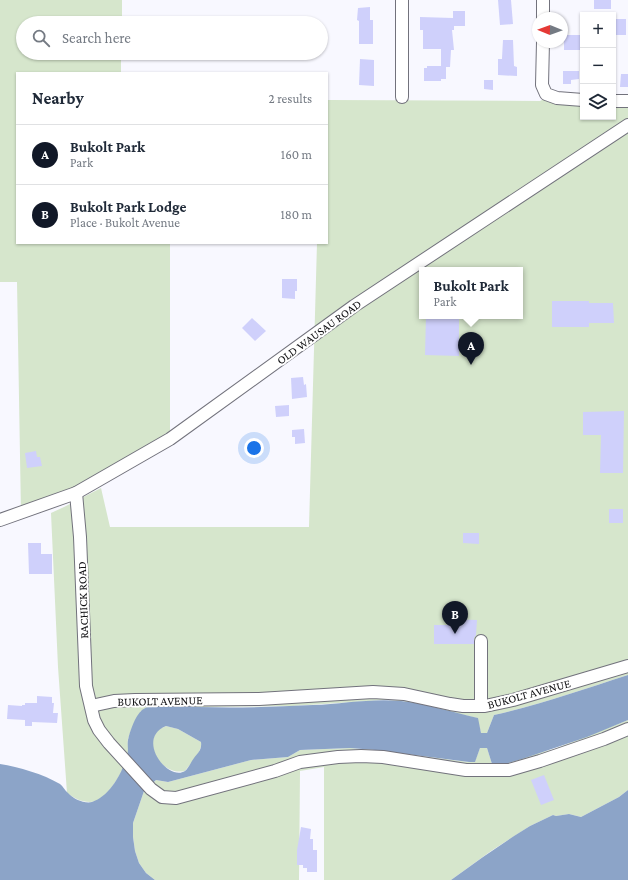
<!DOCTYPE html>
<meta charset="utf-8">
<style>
:root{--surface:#fff;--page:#f6f6f7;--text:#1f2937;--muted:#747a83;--line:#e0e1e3;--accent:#111827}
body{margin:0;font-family:"Crimson Pro",serif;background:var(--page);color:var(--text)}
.controls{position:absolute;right:12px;top:12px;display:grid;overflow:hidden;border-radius:0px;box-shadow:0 1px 3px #0004}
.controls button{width:36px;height:36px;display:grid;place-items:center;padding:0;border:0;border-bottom:1px solid var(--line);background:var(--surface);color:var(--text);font:20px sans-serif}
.compass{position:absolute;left:532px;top:12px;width:36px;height:36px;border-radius:50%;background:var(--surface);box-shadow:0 1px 3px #0004;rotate:271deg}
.you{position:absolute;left:254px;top:448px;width:14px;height:14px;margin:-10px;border:3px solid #fff;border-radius:50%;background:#1a73e8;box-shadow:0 0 0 6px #1a73e833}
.badge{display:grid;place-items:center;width:26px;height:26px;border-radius:50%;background:var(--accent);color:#fff;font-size:13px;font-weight:700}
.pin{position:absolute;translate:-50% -33px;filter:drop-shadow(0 1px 2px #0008)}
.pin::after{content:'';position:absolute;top:21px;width:14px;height:12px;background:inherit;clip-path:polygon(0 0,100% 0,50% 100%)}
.popup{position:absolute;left:419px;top:267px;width:104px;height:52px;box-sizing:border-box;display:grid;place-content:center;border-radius:0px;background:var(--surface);filter:drop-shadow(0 1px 3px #0005);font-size:13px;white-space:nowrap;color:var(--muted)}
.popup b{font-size:15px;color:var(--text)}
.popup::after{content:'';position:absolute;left:50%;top:100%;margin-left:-8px;border:8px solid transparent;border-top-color:var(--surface)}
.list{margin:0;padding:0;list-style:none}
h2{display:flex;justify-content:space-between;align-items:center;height:52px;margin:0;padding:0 16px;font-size:17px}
h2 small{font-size:13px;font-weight:400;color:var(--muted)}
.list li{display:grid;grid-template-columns:26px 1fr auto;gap:12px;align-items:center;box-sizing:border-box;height:60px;padding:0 16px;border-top:1px solid var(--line)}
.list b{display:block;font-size:15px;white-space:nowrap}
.list p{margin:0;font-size:13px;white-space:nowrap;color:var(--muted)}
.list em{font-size:13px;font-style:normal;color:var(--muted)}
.icon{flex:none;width:22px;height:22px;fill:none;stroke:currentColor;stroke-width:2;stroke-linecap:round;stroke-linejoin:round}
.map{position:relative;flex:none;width:628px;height:880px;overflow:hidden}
.search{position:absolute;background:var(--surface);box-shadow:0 1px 3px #0004;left:16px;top:16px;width:312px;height:44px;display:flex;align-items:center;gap:10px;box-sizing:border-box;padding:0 14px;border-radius:22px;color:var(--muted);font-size:15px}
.panel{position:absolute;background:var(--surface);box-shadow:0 1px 3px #0004;left:16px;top:72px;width:312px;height:172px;border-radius:0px}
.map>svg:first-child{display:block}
.green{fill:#d6e6cc;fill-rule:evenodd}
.water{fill:#8ca4c8;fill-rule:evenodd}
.building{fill:#cfd0fb}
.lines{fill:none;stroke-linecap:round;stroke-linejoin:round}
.minor-casing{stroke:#72727c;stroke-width:14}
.minor{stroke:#fff;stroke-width:12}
.labels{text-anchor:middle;stroke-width:4;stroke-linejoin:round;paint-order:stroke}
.street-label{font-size:12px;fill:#101013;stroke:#fff}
</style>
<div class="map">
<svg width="628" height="880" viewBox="0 0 628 880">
<rect width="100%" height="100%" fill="#f8f8ff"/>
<g class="green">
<path d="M 0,0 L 122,0 L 122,23 L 23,23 L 23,53 L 121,53 L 121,73 L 17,73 L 17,243 L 170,243 L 170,439 L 75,488 L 21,513 L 17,282 L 0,282 Z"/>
<path d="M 544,99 L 583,104 L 583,117 L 613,117 L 613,104 L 628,104 L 628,675 C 584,689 540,705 494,715 L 487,733 L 481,733 L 477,718 L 420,705 L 401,701 L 384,700 L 293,706 L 198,707 L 182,705 L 141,711 C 136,719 131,729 128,739 C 127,744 129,749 128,754 C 125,769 107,802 90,802 C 81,802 74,798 67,793 L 58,667 L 51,513 L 64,507 L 101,488 L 110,527 L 309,527 L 317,243 L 327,243 L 327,100 L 540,101 ZM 422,270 L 520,270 L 520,316 L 422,316 Z"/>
<path d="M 628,720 L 628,790 L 619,797 L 581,817 L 569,814 L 556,816 L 553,815 L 530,826 L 491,851 L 451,880 L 324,880 L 324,767 L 300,771 L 299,880 L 155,880 L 146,873 L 139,863 L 135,851 L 133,837 L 133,823 L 144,791 L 156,780 L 168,782 L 251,760 L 288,757 L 300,750 L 350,748 L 375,750 L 469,762 L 475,761 L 480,748 L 487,748 L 492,764 L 554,749 Z"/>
<path d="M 166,726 L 178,729 L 201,742 C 203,751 190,764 185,771 C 164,776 145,749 156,733 C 158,729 162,728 166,726 Z"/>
</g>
<g class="water">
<path d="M 628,675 L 628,720 L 587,737 L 522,759 L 501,765 L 492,764 L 487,748 L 480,748 L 475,762 L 469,762 L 375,750 L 350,748 L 300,750 L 288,757 L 251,760 L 168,782 L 156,780 L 144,791 L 133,823 L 133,837 L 135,851 L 139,863 L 146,873 L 155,880 L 0,880 L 0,764 C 19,767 43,774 60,784 C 63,786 65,791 68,793 C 73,799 85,804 92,802 C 110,796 123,772 127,755 C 129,750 127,745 128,740 C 130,731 135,716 142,710 C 153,701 185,706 199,707 C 237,708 275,707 313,705 C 342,704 372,698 401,701 C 427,704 452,712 478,718 L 481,733 L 487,733 L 494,715 C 540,705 584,689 628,675 ZM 166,726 L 178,729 L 201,742 C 202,750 198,753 194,758 C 191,762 188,769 185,771 C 168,782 135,739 166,726 Z"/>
<path d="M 628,790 L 628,880 L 451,880 L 483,857 L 514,836 L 530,826 L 553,815 L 556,816 L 569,814 L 581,817 L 619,797 Z"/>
</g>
<g class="building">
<path d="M 498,0 L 511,0 L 513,24 L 500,25 Z"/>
<rect x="594" y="0" width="17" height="9"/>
<path d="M 370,7 L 370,20 L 373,20 L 373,44 L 359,44 L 359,21 L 357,20 L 358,8 Z"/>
<path d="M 453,11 L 465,11 L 465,26 L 454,26 L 454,30 L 452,30 L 454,50 L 451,50 L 450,67 L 446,67 L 446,79 L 441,79 L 441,81 L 424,81 L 424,68 L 427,68 L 427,66 L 441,66 L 441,49 L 423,49 L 423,30 L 420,30 L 420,17 L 453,18 Z"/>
<path d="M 613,19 L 626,19 L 626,35 L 614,35 Z"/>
<rect x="564" y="35" width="19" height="15"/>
<path d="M 503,40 L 513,40 L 514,66 L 517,67 L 517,76 L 498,75 L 498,59 L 502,59 L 502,58 Z"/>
<path d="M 360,59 L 374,60 L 374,86 L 359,85 Z"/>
<path d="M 563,71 L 579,71 L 579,79 L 571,80 L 571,84 L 563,84 Z"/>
<path d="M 621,74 L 628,74 L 628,87 L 620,87 Z"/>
<path d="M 484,80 L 493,80 L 493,90 L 484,89 Z"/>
<path d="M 282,279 L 297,279 L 297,291 L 295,291 L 295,299 L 282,298 Z"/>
<path d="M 552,301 L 589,301 L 589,303 L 613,303 L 614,323 L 589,323 L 589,327 L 552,327 Z"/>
<path d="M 426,316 L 459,316 L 459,356 L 425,355 Z"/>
<path d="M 252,318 L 266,331 L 255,341 L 242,328 Z"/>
<path d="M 303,377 L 304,385 L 306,384 L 307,397 L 292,399 L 291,378 Z"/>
<path d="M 289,405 L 289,416 L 276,417 L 275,406 Z"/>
<path d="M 624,411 L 623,473 L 600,473 L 601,435 L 583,435 L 583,412 Z"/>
<path d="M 304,429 L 305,443 L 295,444 L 295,437 L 292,437 L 292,430 Z"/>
<path d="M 36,451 L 37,457 L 40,457 L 42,466 L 27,468 L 25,453 Z"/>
<rect x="609" y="509" width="14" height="14"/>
<path d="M 463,533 L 479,533 L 479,544 L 463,543 Z"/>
<path d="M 28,543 L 41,543 L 41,554 L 52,554 L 52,574 L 29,574 Z"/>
<path d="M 447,619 L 477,620 L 476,635 L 474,638 L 474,644 L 434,644 L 434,625 L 447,625 Z"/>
<path d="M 37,696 L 52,697 L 52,703 L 54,703 L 53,713 L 58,713 L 57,723 L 32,722 L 32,726 L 25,726 L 25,720 L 7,719 L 8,705 L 22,706 L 22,705 L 25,705 L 25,703 L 37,703 Z"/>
<path d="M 544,775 L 554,800 L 541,805 L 531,780 Z"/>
<path d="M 301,827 L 311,829 L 310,839 L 313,839 L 313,850 L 317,850 L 317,872 L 307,872 L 307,868 L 303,868 L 303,865 L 297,865 L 297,850 Z"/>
</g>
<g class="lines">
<defs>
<g id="minor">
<path d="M 402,0 L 402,97"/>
<path d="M 543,18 L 543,0"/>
<path d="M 543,42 L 542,85 L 546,94 L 557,98 L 583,100"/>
<path d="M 613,101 L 628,101"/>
<path d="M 76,493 L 80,537 L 86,686 L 94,720 L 99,730 L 109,743 L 151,789 L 162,797 L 176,798 L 275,771 L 300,762 L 338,757 L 361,756 L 383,757 L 466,770 L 509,770 L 540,761 L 604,739 L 628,729"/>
<path d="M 0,520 L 76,493 L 170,439 L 354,306 L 628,125"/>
<path d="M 91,706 L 114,701 L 135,700 L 259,699 L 373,692 L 404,694 L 450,704 L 463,706 L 485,706 L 513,700 L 628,666"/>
<path d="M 481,706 L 481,641"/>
</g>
</defs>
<use href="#minor" class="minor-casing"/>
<use href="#minor" class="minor"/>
</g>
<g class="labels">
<g class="street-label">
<text transform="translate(319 332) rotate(-36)" y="4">OLD WAUSAU ROAD</text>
<text transform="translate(83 600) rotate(-92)" y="4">RACHICK ROAD</text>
<text transform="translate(529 694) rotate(-15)" y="4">BUKOLT AVENUE</text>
<text transform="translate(160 701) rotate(-1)" y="4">BUKOLT AVENUE</text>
</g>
</g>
</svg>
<div class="controls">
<button>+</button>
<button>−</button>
<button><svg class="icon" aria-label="layers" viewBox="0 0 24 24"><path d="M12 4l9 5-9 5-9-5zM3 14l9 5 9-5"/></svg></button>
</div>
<svg class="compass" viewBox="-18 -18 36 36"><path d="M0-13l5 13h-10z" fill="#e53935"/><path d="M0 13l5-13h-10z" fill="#747a83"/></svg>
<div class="you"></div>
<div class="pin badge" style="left:471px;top:365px">A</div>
<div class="popup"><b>Bukolt Park</b>Park</div>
<div class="pin badge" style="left:455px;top:634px">B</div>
<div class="search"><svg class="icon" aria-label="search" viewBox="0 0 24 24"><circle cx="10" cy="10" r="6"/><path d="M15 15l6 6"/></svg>Search here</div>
<section class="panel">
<h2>Nearby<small>2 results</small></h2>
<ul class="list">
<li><span class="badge">A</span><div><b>Bukolt Park</b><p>Park</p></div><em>160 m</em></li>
<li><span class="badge">B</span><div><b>Bukolt Park Lodge</b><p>Place · Bukolt Avenue</p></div><em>180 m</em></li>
</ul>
</section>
</div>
